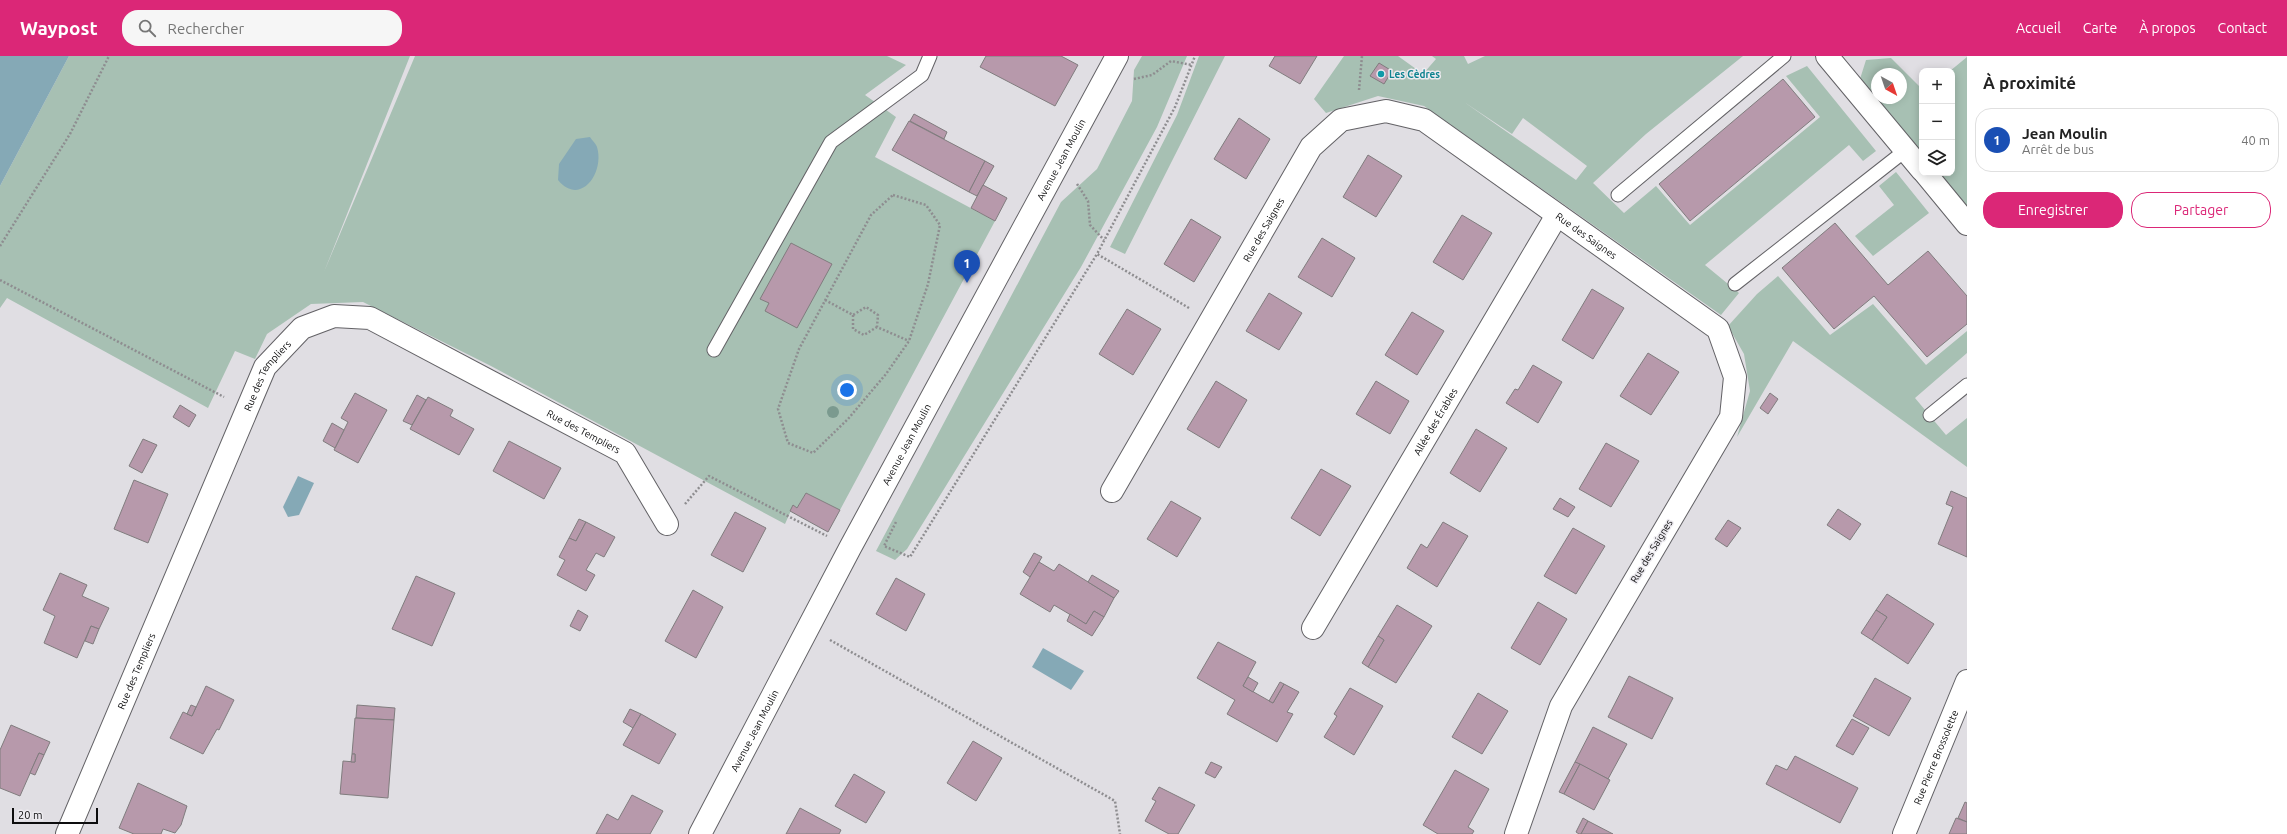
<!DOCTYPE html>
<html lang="fr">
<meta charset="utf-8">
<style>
:root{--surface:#fff;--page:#f6f6f6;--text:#222;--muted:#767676;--line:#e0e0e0;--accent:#db2777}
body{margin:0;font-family:Ubuntu,sans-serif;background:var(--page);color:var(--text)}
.controls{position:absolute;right:12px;top:12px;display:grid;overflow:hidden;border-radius:8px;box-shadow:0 2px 10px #0003}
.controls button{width:36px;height:36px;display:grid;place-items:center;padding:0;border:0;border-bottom:1px solid var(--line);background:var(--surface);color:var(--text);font:20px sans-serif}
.compass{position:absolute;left:1871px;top:12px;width:36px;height:36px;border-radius:50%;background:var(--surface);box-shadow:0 2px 10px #0003;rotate:140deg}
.scale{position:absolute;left:12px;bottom:10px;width:86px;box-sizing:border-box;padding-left:4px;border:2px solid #0d0d0e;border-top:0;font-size:11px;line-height:14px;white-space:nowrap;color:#0d0d0e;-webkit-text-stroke:3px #edebf0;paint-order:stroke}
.you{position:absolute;left:847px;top:334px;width:14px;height:14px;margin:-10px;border:3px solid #fff;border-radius:50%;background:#1a73e8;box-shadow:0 0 0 6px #1a73e833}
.badge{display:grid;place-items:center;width:26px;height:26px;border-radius:50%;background:var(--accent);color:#fff;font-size:13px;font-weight:700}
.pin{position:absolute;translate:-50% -33px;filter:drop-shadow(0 1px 2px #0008)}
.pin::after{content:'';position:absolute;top:21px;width:14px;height:12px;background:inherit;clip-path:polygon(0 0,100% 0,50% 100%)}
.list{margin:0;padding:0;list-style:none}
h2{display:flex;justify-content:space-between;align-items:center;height:52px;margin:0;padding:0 16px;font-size:17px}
h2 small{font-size:13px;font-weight:400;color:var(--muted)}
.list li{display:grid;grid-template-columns:26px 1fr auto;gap:12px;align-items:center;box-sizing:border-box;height:64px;margin:0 8px 8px;padding:0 8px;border:1px solid var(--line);border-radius:16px}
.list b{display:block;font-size:15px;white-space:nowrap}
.list p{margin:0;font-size:13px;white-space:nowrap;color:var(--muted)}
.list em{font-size:13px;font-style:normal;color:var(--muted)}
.actions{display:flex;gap:8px;padding:12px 16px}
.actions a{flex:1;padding:9px 0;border:1px solid var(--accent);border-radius:16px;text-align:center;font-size:14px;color:var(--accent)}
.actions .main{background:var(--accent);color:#fff}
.icon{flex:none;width:22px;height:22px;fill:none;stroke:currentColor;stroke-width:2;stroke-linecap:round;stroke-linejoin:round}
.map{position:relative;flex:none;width:1967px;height:778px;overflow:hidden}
header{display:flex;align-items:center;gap:24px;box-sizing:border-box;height:56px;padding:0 20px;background:var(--accent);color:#fff}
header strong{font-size:19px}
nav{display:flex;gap:22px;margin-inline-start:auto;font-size:14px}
.search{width:280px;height:36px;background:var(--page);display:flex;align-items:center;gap:10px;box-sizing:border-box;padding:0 14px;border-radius:16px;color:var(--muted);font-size:15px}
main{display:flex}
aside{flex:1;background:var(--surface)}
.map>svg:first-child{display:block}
.green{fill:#a7c0b3;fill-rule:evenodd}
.water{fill:#85a9b6}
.building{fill:#b799ab;stroke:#807c7e}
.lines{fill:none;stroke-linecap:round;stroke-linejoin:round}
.lane-casing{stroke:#636266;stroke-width:15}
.street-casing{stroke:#636266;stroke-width:24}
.secondary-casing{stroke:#636266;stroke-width:24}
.path{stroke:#8e8d90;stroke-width:2.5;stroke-dasharray:2 2;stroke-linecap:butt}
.lane{stroke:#fff;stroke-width:13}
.street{stroke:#fff;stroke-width:22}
.secondary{stroke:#fff;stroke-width:22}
.tree{fill:#7b9a8f}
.culture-dot{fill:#0f9aa8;stroke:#edebf0;stroke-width:1.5}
.labels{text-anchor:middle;stroke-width:3;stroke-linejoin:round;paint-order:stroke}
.culture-label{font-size:10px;font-weight:bold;fill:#0d838f;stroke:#edebf0;text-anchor:start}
.street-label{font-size:10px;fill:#0d0d0e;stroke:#edebf0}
</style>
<header>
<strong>Waypost</strong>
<div class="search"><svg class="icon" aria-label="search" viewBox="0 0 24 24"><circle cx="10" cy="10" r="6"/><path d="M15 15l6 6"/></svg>Rechercher</div>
<nav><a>Accueil</a><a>Carte</a><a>À propos</a><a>Contact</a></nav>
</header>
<main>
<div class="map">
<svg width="1967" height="778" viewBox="0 0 1967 778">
<rect width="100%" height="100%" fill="#e0dee3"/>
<g class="green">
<path d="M 69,0 L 410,0 L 324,216 L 415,0 L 887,0 L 906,9 L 865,39 L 896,61 L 875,101 L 995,165 L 840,454 L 806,437 L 797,452 L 793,450 L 785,468 L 491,310 L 363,246 L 311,248 L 267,278 L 255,303 L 235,295 L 208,352 L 7,242 L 0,252 L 0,130 Z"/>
<path d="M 1142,0 L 1187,0 L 1157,71 L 1081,211 L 907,493 L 895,504 L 876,495 L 1061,146 L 1097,113 L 1132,45 L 1134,14 Z"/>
<path d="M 1199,0 L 1225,0 L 1125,198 L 1110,191 L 1177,59 Z"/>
<path d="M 1344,0 L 1398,0 L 1423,18 L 1436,3 L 1432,0 L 1464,0 L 1468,8 L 1485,0 L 1743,0 L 1646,78 L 1593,127 L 1624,157 L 1656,130 L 1690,169 L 1820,61 L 1786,20 L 1807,10 L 1876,95 L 1863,105 L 1849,89 L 1705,209 L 1739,237 L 1721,259 L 1424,50 L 1378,40 L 1326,57 L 1314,43 ZM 1464,46 L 1512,78 L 1523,62 L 1587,110 L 1576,124 Z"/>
<path d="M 1967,1 L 1967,151 L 1939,117 L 1952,117 L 1952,15 L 1950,15 Z"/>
<path d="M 1891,2 L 1922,33 L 1922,97 L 1860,23 L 1866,4 ZM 1877,18 L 1901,18 L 1901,42 L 1877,42 Z"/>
<path d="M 1896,116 L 1929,157 L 1873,200 L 1855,180 L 1894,149 L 1879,130 Z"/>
<path d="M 1778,220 L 1830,279 L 1873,248 L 1926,309 L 1967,275 L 1967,297 L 1915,342 L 1946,379 L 1967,362 L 1967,411 L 1793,285 L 1737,381 L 1750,335 L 1744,298 L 1728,270 L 1757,238 Z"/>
</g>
<g class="water">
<path d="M 0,0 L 69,0 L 0,130 Z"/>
<path d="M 590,81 C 592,84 596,88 597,91 C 605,117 580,151 558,124 L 559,108 L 576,83 Z"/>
<path d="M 298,420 L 314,427 L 299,459 L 288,461 L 283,451 Z"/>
<path d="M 1043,592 L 1084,615 L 1071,634 L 1032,611 Z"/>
</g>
<g class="building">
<path d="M 986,0 L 1061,0 L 1078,9 L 1055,50 L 980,11 Z"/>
<path d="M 1275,0 L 1317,0 L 1300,28 L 1269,10 Z"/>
<path d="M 1379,7 L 1392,15 L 1384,28 L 1370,20 Z"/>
<path d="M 1783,23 L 1815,61 L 1690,165 L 1659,128 Z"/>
<path d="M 914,58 L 947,76 L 944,83 L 910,65 Z"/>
<path d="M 1239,62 L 1270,83 L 1246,123 L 1214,103 Z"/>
<path d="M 909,65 L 985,105 L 969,136 L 892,94 Z"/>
<path d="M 1368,99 L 1402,120 L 1376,161 L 1343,141 Z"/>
<path d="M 985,105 L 994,110 L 977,140 L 969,136 Z"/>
<path d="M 983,129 L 1007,142 L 995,165 L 971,152 Z"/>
<path d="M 1462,159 L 1492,177 L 1463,224 L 1433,206 Z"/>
<path d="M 1191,163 L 1221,181 L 1194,226 L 1164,208 Z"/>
<path d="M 1835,167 L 1888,229 L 1928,195 L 1967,240 L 1967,268 L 1927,301 L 1874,240 L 1834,273 L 1782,212 Z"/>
<path d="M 1322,182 L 1355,202 L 1332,241 L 1298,221 Z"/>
<path d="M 791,187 L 832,208 L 797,272 L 765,255 L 769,247 L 760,243 Z"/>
<path d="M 1592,233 L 1624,252 L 1593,303 L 1562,284 Z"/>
<path d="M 1269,237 L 1302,257 L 1279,294 L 1246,275 Z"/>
<path d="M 1127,253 L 1161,273 L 1133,319 L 1099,298 Z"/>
<path d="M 1412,256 L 1444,275 L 1417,319 L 1385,299 Z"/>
<path d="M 1648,297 L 1679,316 L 1651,359 L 1620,340 Z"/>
<path d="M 1533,309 L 1562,326 L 1538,367 L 1506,347 L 1515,333 L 1518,334 Z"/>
<path d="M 1216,325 L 1247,344 L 1219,392 L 1187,373 Z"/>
<path d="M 1376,325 L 1409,345 L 1390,378 L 1356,358 Z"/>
<path d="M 355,337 L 387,354 L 358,407 L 334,394 L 348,366 L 341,362 Z"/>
<path d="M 1770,337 L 1778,343 L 1768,358 L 1760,352 Z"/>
<path d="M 417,339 L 426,344 L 412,369 L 403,365 Z"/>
<path d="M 428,341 L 453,354 L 450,360 L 474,373 L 459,399 L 410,373 Z"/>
<path d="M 180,349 L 196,359 L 189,371 L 173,361 Z"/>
<path d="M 332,367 L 344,374 L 335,392 L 323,385 Z"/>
<path d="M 1476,373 L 1507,392 L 1480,436 L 1450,417 Z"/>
<path d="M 143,383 L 157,389 L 142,417 L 129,410 Z"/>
<path d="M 509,385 L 561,412 L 544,443 L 493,415 Z"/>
<path d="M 1606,387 L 1639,405 L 1611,451 L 1579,433 Z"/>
<path d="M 1321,413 L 1351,430 L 1320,480 L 1291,462 Z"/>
<path d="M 134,424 L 168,438 L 148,487 L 114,473 Z"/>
<path d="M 1951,435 L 1967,442 L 1967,501 L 1938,488 L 1953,451 L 1946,448 Z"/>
<path d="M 806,437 L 840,454 L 828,476 L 790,455 L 793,449 L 797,452 Z"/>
<path d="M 1560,442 L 1575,451 L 1568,461 L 1553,453 Z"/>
<path d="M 1171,445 L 1201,462 L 1177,501 L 1147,483 Z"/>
<path d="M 1838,453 L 1861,468 L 1850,484 L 1827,469 Z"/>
<path d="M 735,456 L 766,472 L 743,516 L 711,499 Z"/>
<path d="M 579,463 L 586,466 L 576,485 L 569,482 Z"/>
<path d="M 1728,464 L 1741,472 L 1727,491 L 1715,483 Z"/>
<path d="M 586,466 L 615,481 L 604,501 L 596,497 L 586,514 L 595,519 L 586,535 L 557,519 L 565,504 L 559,501 L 569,482 L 576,485 Z"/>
<path d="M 1443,466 L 1468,480 L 1437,531 L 1407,512 L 1421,488 L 1427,492 Z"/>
<path d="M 1573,472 L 1605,490 L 1576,538 L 1544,520 Z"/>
<path d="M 1034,497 L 1042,501 L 1030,521 L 1023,516 Z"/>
<path d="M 1039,506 L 1054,515 L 1059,508 L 1114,542 L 1104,561 L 1094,555 L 1086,568 L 1054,549 L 1050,556 L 1020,538 Z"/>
<path d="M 60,517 L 87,529 L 82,540 L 109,552 L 99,573 L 91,570 L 77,602 L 44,587 L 55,560 L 43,554 Z"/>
<path d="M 1092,519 L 1119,535 L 1114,542 L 1088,526 Z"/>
<path d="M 416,520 L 455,537 L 432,590 L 392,573 Z"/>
<path d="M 896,522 L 925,538 L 906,575 L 876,558 Z"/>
<path d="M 693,534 L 723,551 L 696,602 L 665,585 Z"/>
<path d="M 1887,538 L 1934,568 L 1908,608 L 1872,584 L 1887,561 L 1876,554 Z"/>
<path d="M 1538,546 L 1567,563 L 1540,609 L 1511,592 Z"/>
<path d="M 1397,549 L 1432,570 L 1396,627 L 1368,611 L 1384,584 L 1378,580 Z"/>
<path d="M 578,554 L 588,560 L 580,575 L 570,570 Z"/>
<path d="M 1876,554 L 1887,561 L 1872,584 L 1861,577 Z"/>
<path d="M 1094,555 L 1104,561 L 1092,580 L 1067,565 L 1070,558 L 1086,568 Z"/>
<path d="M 91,570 L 99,573 L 93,588 L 85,585 Z"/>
<path d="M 1378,580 L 1384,584 L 1368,611 L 1362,607 Z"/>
<path d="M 1218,586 L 1256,606 L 1243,630 L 1273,647 L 1284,628 L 1299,636 L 1287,656 L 1293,658 L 1277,686 L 1227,658 L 1235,644 L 1197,622 Z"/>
<path d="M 1629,620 L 1673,642 L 1652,683 L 1608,661 Z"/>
<path d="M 1248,621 L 1258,627 L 1253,636 L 1243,630 Z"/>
<path d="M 1875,622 L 1911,642 L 1889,680 L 1853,660 Z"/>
<path d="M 1280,626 L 1284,628 L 1273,647 L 1269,645 Z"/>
<path d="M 206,630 L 234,644 L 219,674 L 217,673 L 203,698 L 170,682 L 183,656 L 192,660 Z"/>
<path d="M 1350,632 L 1383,650 L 1354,699 L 1324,681 L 1337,660 L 1334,658 Z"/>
<path d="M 1478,637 L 1508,655 L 1482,698 L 1452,681 Z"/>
<path d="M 191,649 L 196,651 L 192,660 L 187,658 Z"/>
<path d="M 357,649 L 395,652 L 394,664 L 356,662 Z"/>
<path d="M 630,653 L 641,658 L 633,672 L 623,666 Z"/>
<path d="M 641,658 L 676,678 L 659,708 L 623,689 Z"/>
<path d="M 355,662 L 394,664 L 388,742 L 340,738 L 343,705 L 355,706 L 355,698 L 352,698 Z"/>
<path d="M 1852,663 L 1869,672 L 1853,699 L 1836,690 Z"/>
<path d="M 11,669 L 50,686 L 44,699 L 39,697 L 20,740 L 0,732 L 0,694 Z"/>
<path d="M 1593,671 L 1627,688 L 1608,723 L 1575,706 Z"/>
<path d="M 973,685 L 1002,702 L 976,745 L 947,727 Z"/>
<path d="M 39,697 L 44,699 L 35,719 L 30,717 Z"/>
<path d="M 352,698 L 355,698 L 355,706 L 351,706 Z"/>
<path d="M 1795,700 L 1858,732 L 1840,767 L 1766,728 L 1776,709 L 1787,714 Z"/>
<path d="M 1211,706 L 1222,711 L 1215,722 L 1205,717 Z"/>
<path d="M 1575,706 L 1580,708 L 1564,738 L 1559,736 Z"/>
<path d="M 1580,708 L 1610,724 L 1594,754 L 1564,738 Z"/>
<path d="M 1455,714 L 1489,733 L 1468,771 L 1474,775 L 1472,778 L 1438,778 L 1423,769 Z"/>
<path d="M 854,718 L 885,736 L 866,767 L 835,750 Z"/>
<path d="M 138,727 L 187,750 L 181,769 L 175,777 L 163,773 L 161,778 L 134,778 L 119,772 Z"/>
<path d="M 1159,731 L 1195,749 L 1178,778 L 1169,778 L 1145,765 L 1156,745 L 1152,743 Z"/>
<path d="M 632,739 L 663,755 L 650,778 L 596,778 L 607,758 L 618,764 Z"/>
<path d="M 1965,746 L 1967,747 L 1967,766 L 1958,762 Z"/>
<path d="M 800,752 L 841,774 L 839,778 L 786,778 Z"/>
<path d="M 1583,762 L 1588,765 L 1581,778 L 1579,778 L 1576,776 Z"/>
<path d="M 1956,762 L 1967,766 L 1967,778 L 1949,778 Z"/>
<path d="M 1588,765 L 1613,778 L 1581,778 Z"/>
</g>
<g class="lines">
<defs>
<g id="lane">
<path d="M 1618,139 L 1784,0"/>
<path d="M 1735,228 L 1906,94"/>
<path d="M 714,294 L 831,86 L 922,19 L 930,0"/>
<path d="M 1930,359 L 1967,329"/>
</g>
<g id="street">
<path d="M 1827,0 L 1922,114"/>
<path d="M 1925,117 L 1967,168"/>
<path id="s1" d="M 1112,435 L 1311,91 L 1341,64 L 1386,55 L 1424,64 L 1718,273 L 1735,321 L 1731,361 L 1561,650 L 1516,778"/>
<path id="s2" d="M 1313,572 L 1557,159"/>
<path id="s3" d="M 67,778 L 265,311 L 302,272 L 334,260 L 370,262 L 625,397 L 667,468"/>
<path id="s4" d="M 1904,778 L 1967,625"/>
</g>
<g id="secondary">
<path id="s5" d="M 700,778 L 850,492 L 1117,0"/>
</g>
</defs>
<use href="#lane" class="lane-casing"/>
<use href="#street" class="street-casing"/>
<use href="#secondary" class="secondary-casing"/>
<g class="path">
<path d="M 1134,23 L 1152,19 L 1171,5 L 1192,9"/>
<path d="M 1359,34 L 1362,0"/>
<path d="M 1077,128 L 1088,145 L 1090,169 L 1104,184"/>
<path d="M 893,139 L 926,149 L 940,169 L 928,228 L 909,285 L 886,318 L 848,363 L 813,397 L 788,387 L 778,353 L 799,293 L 871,159 Z"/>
<path d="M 0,190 L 70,78 L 109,0"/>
<path d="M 0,224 L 224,341"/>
<path d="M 825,244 L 853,259 L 866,251 L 878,259 L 877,271 L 909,285"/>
<path d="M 1189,252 L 1097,198 L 1175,51 L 1195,0"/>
<path d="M 853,259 L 853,273 L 864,279 L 877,271"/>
<path d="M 685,448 L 709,420 L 827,480"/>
<path d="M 896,466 L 884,490 L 910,501 L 1097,198"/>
<path d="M 830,584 L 1115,745 L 1120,778"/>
</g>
<use href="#lane" class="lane"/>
<use href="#street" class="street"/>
<use href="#secondary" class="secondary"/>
</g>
<circle class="tree" cx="833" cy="356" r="6"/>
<circle class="culture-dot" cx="1381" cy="18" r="4"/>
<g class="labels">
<g class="culture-label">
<text x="1389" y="22">Les Cèdres</text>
</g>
<g class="street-label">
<text dy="4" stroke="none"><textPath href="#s5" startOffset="765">Avenue Jean Moulin</textPath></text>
<text dy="4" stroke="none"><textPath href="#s1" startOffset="302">Rue des Saignes</textPath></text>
<text dy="4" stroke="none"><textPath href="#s1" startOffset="722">Rue des Saignes</textPath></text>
<text dy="4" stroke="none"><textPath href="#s3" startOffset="501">Rue des Templiers</textPath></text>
<text dy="4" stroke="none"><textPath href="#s2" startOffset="240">Allée des Érables</textPath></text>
<text dy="4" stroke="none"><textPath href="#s3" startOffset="873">Rue des Templiers</textPath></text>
<text dy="4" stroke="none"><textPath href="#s5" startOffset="441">Avenue Jean Moulin</textPath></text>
<text transform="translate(1651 495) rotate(-59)" y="4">Rue des Saignes</text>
<text dy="4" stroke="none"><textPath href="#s3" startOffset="177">Rue des Templiers</textPath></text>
<text dy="4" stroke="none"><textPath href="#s5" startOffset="117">Avenue Jean Moulin</textPath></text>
<text dy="4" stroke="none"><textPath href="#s4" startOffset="83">Rue Pierre Brossolette</textPath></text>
</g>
</g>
</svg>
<div class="controls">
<button>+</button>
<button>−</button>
<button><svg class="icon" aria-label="layers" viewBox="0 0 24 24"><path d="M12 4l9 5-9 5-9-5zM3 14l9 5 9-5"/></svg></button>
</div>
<svg class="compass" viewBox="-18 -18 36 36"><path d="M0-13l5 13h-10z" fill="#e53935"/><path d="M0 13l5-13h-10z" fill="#767676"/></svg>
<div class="scale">20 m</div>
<div class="you"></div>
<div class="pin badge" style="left:967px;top:227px;background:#1a4fb4">1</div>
</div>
<aside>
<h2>À proximité<small></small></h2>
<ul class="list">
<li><span class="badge" style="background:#1a4fb4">1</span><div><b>Jean Moulin</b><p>Arrêt de bus</p></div><em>40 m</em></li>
</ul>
<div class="actions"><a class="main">Enregistrer</a><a>Partager</a></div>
</aside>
</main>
